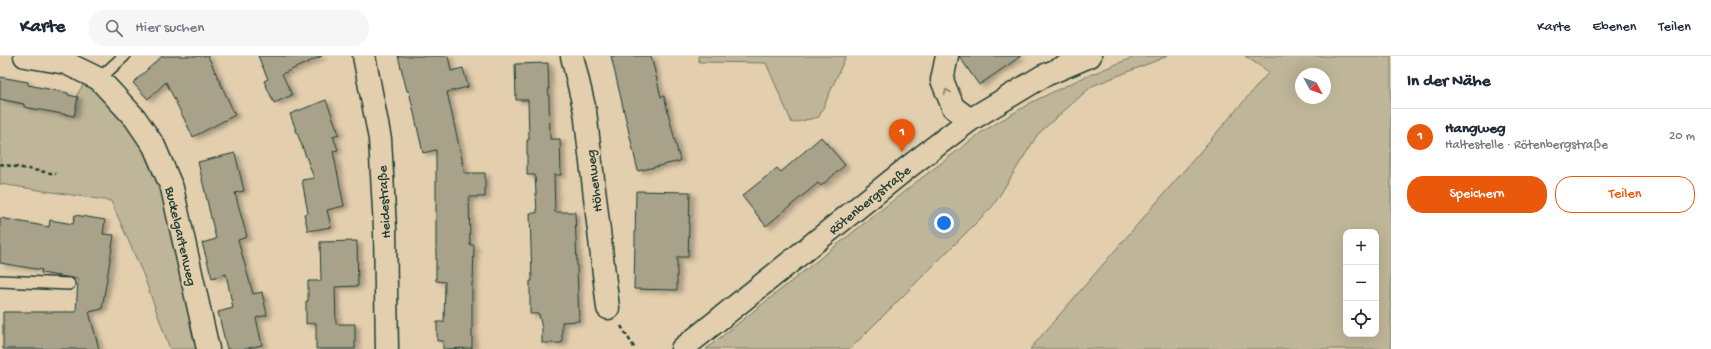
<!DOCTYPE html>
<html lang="de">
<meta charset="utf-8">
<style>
:root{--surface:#fff;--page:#f6f6f7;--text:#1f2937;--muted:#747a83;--line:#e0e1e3;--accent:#ea580c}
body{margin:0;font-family:"Gochi Hand",sans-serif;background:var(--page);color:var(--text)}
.controls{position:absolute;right:12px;bottom:12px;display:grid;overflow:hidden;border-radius:8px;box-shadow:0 4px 16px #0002}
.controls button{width:36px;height:36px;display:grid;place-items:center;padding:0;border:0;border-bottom:1px solid var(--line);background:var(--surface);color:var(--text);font:20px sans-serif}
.compass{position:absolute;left:1295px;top:12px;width:36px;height:36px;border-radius:50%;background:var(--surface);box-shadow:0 4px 16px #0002;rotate:131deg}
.you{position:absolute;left:944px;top:167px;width:14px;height:14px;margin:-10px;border:3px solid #fff;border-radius:50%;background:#1a73e8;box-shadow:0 0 0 6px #1a73e833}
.badge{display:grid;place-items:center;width:26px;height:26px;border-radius:50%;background:var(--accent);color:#fff;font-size:13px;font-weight:700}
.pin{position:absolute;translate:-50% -33px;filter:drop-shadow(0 1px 2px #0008)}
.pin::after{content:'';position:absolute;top:21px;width:14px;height:12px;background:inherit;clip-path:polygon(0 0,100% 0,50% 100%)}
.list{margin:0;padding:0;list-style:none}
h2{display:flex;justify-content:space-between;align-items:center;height:52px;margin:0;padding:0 16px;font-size:17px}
h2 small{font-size:13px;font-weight:400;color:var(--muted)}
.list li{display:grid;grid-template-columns:26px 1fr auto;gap:12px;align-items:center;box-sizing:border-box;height:56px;padding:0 16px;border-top:1px solid var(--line)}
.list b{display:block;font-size:15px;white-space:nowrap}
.list p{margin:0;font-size:13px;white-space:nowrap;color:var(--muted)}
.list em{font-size:13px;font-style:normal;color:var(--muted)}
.actions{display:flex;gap:8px;padding:12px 16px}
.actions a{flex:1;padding:9px 0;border:1px solid var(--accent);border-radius:16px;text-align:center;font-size:14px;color:var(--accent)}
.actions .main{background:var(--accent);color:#fff}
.icon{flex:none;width:22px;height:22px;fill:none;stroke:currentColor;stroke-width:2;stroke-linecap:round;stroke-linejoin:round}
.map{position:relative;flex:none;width:1391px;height:293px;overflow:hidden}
header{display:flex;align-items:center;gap:24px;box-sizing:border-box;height:56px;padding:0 20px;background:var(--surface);border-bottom:1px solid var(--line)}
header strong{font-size:19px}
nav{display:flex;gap:22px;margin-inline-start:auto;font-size:14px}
.search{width:280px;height:36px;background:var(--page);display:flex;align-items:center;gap:10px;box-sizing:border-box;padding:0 14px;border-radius:16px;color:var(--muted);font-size:15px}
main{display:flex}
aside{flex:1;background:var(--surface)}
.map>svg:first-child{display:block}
.green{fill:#bfb598;stroke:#6f7966;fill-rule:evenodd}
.building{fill:#a7a289;stroke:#1f3d34;filter:url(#shadow)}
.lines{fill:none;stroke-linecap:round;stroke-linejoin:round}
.lane-casing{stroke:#1f3d34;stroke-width:14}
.street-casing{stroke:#1f3d34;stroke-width:25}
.path{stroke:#1f3d34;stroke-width:2.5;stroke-dasharray:4 3;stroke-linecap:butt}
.lane{stroke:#e3cfae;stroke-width:11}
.street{stroke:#e3cfae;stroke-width:22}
.oneway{stroke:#777f6b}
.labels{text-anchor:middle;stroke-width:4;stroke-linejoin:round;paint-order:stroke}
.street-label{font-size:14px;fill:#1f3d34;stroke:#e3cfae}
</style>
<header>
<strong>Karte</strong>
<div class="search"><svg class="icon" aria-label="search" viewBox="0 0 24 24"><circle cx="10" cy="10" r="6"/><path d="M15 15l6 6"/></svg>Hier suchen</div>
<nav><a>Karte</a><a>Ebenen</a><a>Teilen</a></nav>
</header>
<main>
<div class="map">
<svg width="1391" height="293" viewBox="0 0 1391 293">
<defs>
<filter id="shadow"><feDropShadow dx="4.5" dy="2.5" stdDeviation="2" flood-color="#0004"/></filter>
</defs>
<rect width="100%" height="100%" fill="#e3cfae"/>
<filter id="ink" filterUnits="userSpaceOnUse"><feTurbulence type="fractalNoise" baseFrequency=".025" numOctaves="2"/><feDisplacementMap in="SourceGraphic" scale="8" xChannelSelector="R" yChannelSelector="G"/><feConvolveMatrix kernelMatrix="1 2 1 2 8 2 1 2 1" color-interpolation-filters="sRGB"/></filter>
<g filter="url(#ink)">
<g class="green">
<path d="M 698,0 L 846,0 L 819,61 L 792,67 L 766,7 L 699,6 Z"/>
<path d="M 1136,0 L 1168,0 L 1092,30 L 1038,78 L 993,150 L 850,293 L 706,293 L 915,127 L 982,76 L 1032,46 L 1080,23 Z"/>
<path d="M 1245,0 L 1391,0 L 1391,293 L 1030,293 L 1269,16 ZM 1301,18 L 1325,18 L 1325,42 L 1301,42 ZM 1346,176 L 1376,176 L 1376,278 L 1346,278 Z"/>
<path d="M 89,19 L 154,90 L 208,293 L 170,293 L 143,218 L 111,145 L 0,128 L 0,43 L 66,57 Z"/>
</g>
<g class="building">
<path d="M 162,0 L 208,0 L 235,59 L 193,81 L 166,26 L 148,43 L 133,27 Z"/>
<path d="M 258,0 L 322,0 L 282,18 L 292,39 L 274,47 L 264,25 L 268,23 Z"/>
<path d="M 398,0 L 448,0 L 451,15 L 463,12 L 468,31 L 447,36 L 465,117 L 485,117 L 485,141 L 469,141 L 470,189 L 474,189 L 473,226 L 472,226 L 472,292 L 443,293 L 443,285 L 437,285 L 437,266 L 444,266 L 445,226 L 436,225 L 436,94 L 423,97 L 409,35 L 407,35 Z"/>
<path d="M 611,0 L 651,0 L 661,41 L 664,40 L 680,105 L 638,115 Z"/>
<path d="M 959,0 L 1021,0 L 979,29 Z"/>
<path d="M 548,7 L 550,83 L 560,83 L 561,119 L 554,119 L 555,156 L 575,156 L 579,265 L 562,266 L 562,287 L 542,287 L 542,273 L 539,258 L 530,258 L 530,225 L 532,225 L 530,157 L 537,157 L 535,119 L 527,119 L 527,84 L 529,84 L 528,44 L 516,44 L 515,8 Z"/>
<path d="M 0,21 L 28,26 L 28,29 L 68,37 L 68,39 L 78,41 L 74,60 L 24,51 L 24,48 L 0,43 Z"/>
<path d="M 326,44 L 339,78 L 333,80 L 338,94 L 333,95 L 344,150 L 327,154 L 331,171 L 308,175 L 304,158 L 308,157 L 302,124 L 314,122 L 290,58 Z"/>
<path d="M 821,81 L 845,109 L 821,130 L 818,127 L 766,170 L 742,140 L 777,112 L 781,116 Z"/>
<path d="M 235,97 L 244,135 L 235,137 L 247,181 L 238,184 L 253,238 L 262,236 L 267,259 L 256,262 L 262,289 L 244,293 L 227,293 L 218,256 L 233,252 L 226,218 L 212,222 L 202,187 L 216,183 L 198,106 Z"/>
<path d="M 636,135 L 690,136 L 688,201 L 677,201 L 677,234 L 634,233 Z"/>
<path d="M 75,159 L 105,164 L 103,178 L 114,179 L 102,253 L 89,256 L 99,293 L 3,293 L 3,256 L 76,256 L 78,223 L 41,217 L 42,214 L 0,207 L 0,162 L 49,171 L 50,164 L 73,168 Z"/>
<path d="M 357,185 L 358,230 L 335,231 L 336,268 L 355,268 L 355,293 L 316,293 L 316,267 L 306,268 L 306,245 L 308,245 L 308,225 L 321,225 L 320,186 Z"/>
</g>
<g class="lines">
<defs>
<g id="lane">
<path d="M 99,23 L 124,0"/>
<path d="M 0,225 L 69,228"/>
</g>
<g id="street">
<path d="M 25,0 L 66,7 L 99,23 L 135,62 L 154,90 L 172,132 L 208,293"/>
<path d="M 364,0 L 380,83 L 385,172 L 387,293"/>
<path d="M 572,0 L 585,55 L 608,252"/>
<path d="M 947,0 L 942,24 L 953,51 L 970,64"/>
<path d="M 682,293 L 911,109 L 970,64 L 1043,20 L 1090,0"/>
</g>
</defs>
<use href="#lane" class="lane-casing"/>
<use href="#street" class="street-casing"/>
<g class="path">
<path d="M 0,108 L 56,118"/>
<path d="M 621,270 L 635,293"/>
</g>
<use href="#lane" class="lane"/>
<use href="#street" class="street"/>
</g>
<defs><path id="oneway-chevron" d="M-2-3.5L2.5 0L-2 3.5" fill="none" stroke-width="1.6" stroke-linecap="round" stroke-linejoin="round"/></defs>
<use class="oneway" href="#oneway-chevron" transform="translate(947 36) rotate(-112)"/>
</g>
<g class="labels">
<g class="street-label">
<text transform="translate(593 125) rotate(-97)" y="5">Höhenweg</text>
<text transform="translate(869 143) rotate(-39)" y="5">Rötenbergstraße</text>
<text transform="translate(383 146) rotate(-93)" y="5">Heidestraße</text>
<text transform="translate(182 180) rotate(77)" y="5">Buckelgartenweg</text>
</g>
</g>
</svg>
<div class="controls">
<button>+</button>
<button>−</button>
<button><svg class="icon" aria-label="locate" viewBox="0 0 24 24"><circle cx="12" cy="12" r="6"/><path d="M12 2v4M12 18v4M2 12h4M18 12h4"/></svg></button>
</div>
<svg class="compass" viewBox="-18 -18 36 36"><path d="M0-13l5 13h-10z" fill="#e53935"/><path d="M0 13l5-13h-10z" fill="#747a83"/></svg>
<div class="you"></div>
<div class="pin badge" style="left:902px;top:96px">1</div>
</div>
<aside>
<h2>In der Nähe<small></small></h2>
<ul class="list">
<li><span class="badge">1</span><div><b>Hangweg</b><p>Haltestelle · Rötenbergstraße</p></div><em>20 m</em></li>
</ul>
<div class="actions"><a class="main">Speichern</a><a>Teilen</a></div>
</aside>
</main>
